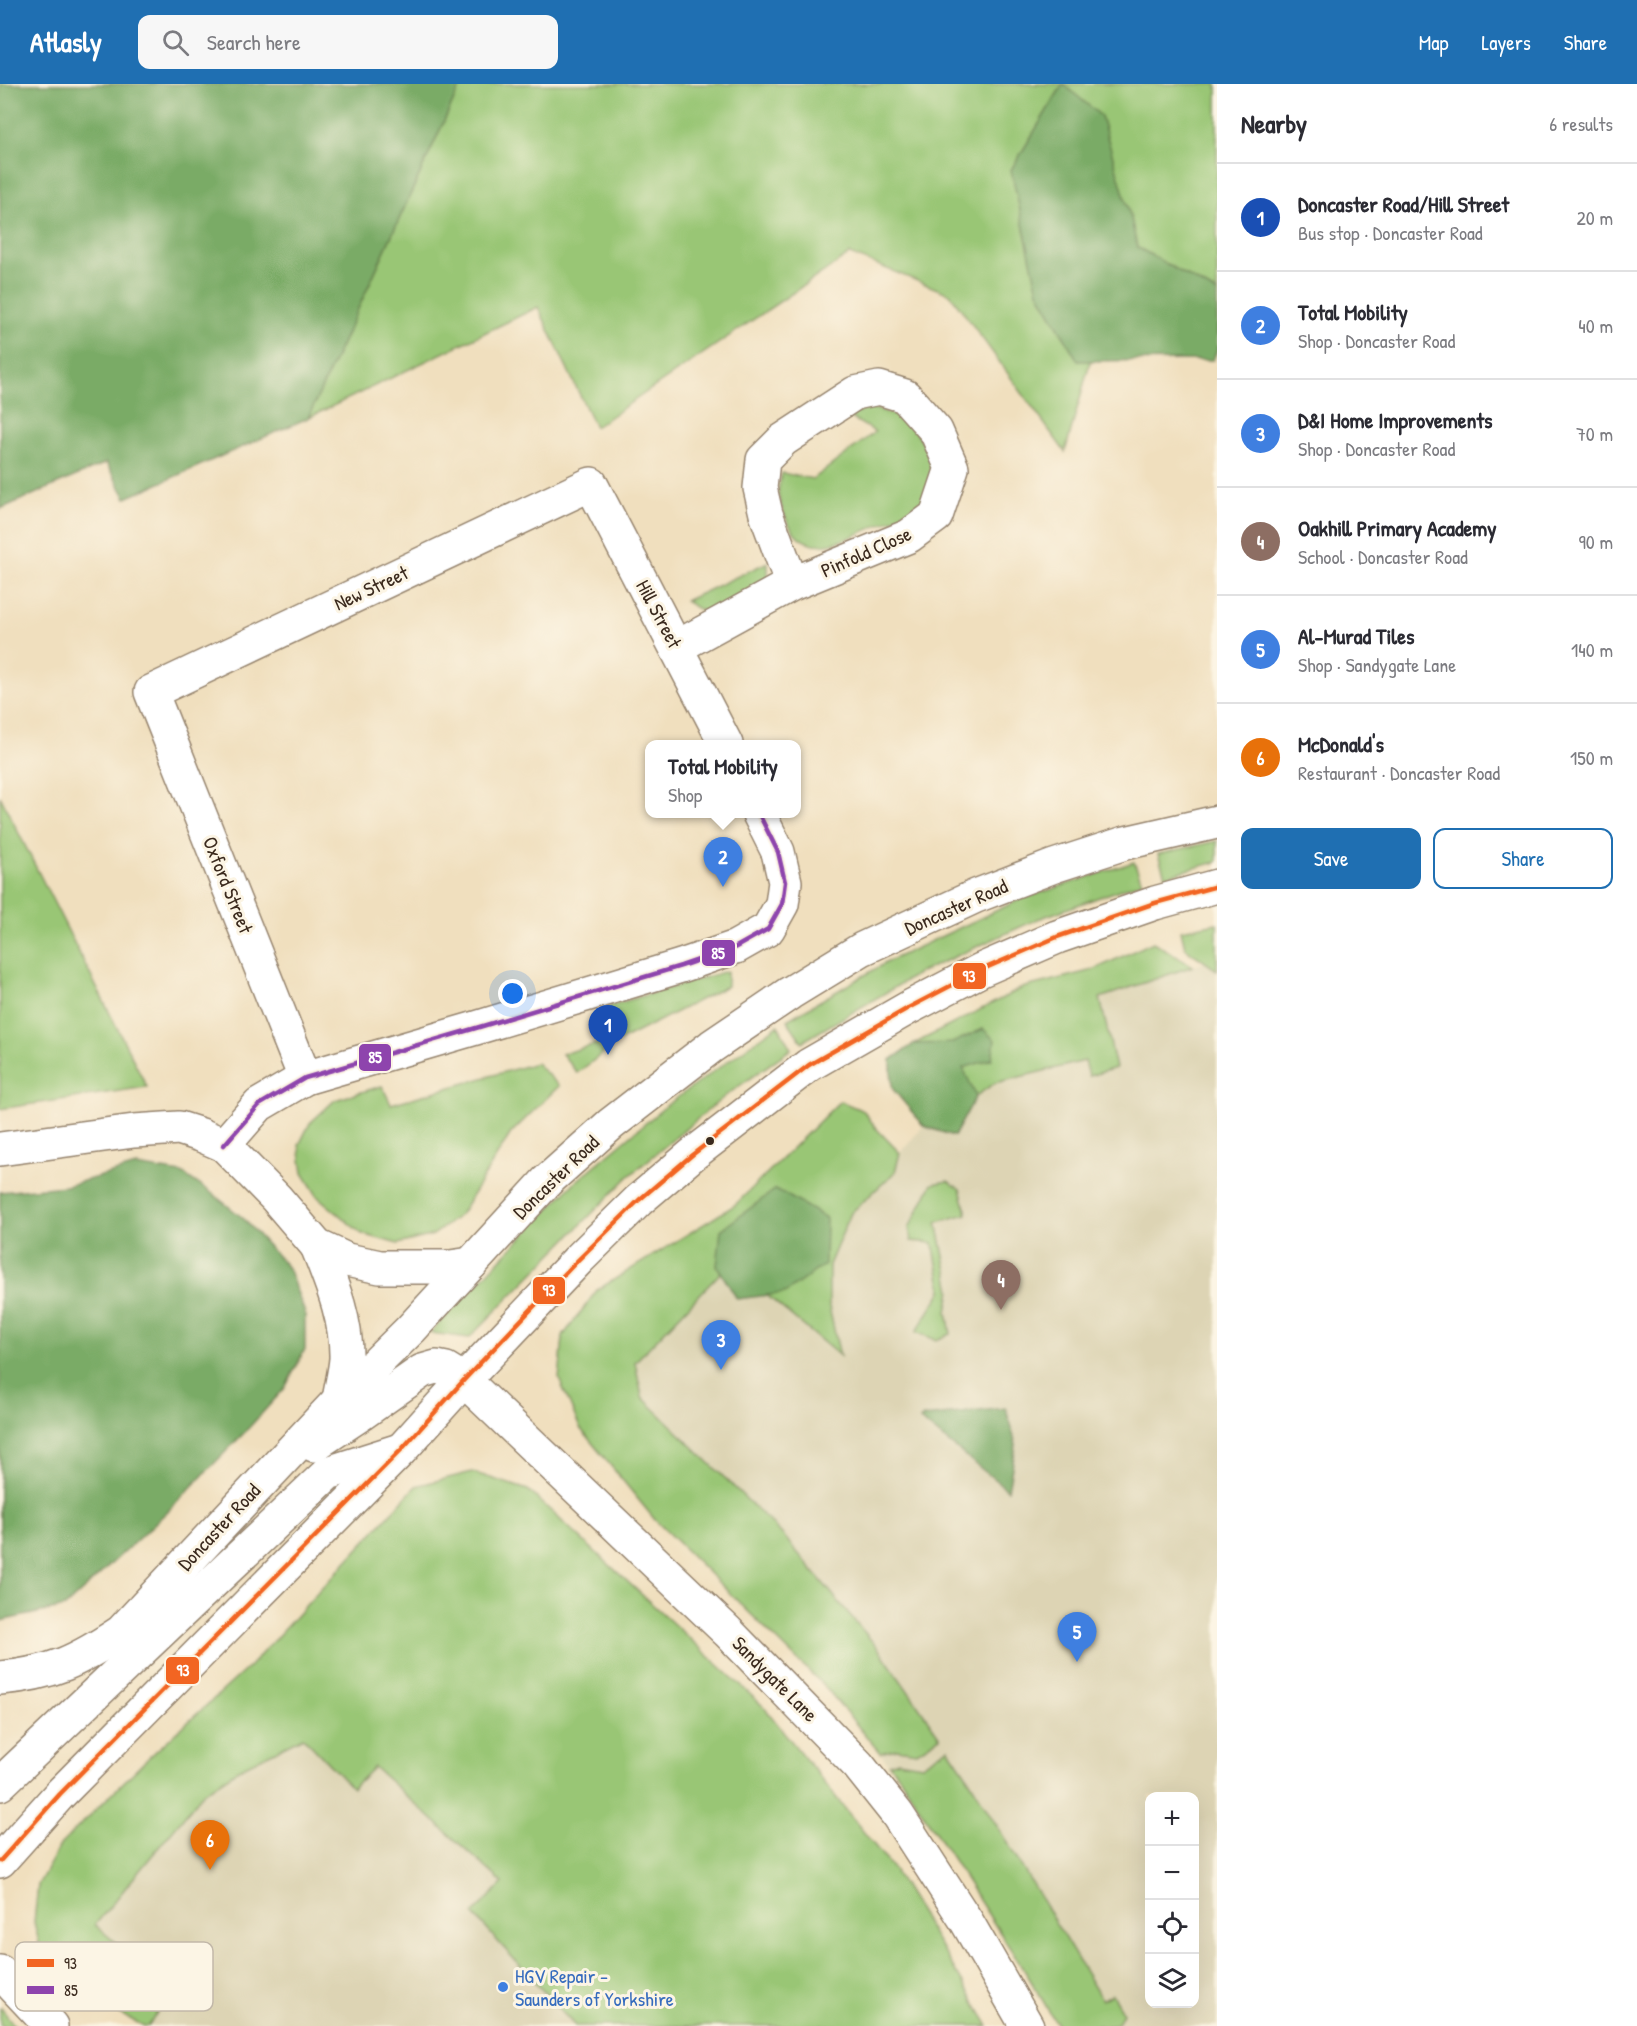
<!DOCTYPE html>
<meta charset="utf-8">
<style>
:root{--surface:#fff;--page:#f7f7f7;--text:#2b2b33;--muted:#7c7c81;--line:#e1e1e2;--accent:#1f6fb2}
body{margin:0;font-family:"Patrick Hand",sans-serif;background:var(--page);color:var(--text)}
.controls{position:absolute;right:18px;bottom:18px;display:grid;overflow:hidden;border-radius:12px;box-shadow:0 6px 24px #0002}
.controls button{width:54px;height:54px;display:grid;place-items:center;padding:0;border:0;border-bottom:2px solid var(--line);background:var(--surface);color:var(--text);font:30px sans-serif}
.you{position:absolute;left:513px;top:910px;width:21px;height:21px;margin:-15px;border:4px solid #fff;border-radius:50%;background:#1a73e8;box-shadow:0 0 0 9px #1a73e833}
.badge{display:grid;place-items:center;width:39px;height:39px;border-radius:50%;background:var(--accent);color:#fff;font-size:20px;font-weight:700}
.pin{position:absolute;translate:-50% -50px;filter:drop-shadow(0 2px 3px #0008)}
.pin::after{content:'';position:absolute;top:32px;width:21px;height:18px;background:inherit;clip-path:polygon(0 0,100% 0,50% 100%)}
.popup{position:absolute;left:645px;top:656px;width:156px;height:78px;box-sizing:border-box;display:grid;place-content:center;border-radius:12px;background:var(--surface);filter:drop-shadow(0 2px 4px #0005);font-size:20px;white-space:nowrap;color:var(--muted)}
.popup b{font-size:22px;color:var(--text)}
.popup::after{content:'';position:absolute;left:50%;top:100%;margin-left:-12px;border:12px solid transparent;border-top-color:var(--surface)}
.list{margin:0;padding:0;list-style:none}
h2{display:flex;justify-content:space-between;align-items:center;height:78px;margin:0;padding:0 24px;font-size:26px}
h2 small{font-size:20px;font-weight:400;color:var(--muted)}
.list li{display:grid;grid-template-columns:39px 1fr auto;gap:18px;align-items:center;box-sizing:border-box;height:108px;padding:0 24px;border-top:2px solid var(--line)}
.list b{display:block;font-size:22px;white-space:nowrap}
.list p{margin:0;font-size:20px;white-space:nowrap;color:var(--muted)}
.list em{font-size:20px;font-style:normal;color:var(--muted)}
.actions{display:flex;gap:12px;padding:18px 24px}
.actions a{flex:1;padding:14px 0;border:2px solid var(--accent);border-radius:12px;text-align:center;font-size:21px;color:var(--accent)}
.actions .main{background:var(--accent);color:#fff}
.icon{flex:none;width:33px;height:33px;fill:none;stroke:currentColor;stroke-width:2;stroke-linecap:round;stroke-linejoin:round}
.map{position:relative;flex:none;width:1217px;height:1942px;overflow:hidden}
header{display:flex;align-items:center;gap:36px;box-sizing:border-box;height:84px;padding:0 30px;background:var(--accent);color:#fff}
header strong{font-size:28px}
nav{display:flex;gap:33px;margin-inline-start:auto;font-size:21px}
.search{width:420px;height:54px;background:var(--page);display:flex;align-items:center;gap:15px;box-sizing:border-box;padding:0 21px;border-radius:12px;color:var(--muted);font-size:22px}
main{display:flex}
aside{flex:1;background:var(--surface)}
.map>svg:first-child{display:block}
.built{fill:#ddd4b4;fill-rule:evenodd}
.green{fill:#99c675;stroke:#6a784a;stroke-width:1.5}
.forest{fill:#7aab66;stroke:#5a6a42;stroke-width:1.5}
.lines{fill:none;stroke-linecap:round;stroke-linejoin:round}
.minor-casing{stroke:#96846e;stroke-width:36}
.primary-casing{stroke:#96846e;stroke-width:36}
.trunk-casing{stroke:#96846e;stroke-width:36}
.minor{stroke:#fff;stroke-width:33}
.primary{stroke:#fff;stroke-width:33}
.trunk{stroke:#fff;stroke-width:33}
.bus-1-casing{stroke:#fcf5e5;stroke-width:9}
.bus-2-casing{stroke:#fcf5e5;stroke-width:9}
.bus-1{stroke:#f26522;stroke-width:4.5}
.bus-2{stroke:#8e44ad;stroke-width:4.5}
.bus-dot{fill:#3b2a1e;stroke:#fcf5e5;stroke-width:2}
.shop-dot{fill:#3f7fe0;stroke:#fcf5e5;stroke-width:2}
.labels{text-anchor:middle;stroke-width:6;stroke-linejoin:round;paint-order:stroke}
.street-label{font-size:20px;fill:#3b2a1e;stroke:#fcf5e5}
.shop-label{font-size:20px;fill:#366cbe;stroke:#fcf5e5;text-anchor:start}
.key{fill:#fcf5e5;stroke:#c2b8a9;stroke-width:1.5}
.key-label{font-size:16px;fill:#3b2a1e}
.line-badge{stroke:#fcf5e5;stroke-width:2}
.badge-label{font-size:16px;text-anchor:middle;font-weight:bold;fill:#fff}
</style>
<header>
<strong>Atlasly</strong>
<div class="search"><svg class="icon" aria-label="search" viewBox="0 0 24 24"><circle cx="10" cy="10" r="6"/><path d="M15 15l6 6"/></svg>Search here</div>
<nav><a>Map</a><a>Layers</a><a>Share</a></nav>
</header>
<main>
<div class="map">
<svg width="1217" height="1942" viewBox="0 0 1217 1942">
<rect width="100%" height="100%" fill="#fcf5e5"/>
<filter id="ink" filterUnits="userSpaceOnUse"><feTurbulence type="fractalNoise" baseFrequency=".0167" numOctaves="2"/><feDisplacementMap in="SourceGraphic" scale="12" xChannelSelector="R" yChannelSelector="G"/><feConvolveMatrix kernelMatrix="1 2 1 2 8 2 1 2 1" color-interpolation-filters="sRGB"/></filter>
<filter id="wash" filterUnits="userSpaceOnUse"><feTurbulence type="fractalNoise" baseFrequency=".008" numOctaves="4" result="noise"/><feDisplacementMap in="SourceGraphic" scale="24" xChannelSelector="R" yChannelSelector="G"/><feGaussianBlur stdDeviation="1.35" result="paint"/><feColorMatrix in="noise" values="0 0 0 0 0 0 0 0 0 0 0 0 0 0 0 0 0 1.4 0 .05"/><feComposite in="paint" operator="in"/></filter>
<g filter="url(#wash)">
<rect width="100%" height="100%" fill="#f0dfbe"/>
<g class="built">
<path d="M 1217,874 L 1217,1942 L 1058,1942 L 1028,1892 L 899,1692 L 827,1605 L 881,1568 L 781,1449 L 642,1313 L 635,1278 L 729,1180 L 875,1043 L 900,1068 L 930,1035 L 957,963 ZM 1150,1712 L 1194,1712 L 1194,1920 L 1150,1920 Z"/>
<path d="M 303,1653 L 352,1704 L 374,1682 L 503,1799 L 473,1830 L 575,1942 L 144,1942 L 83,1912 L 43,1875 L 34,1838 L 38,1801 L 61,1760 L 239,1685 Z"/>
</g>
<g class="green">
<path d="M 461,0 L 1217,0 L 1217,209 L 1124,156 L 1065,368 L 950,210 L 850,170 L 595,343 L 538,223 L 308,334 Z"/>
<path d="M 871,324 C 902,331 911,337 926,365 C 934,379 935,399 928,414 C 919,430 897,434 881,440 C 847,454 804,482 785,432 C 777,411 776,411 782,389 L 813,395 L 875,348 L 848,332 Z"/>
<path d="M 768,478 L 768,494 C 753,510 730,531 706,528 C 699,527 691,520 685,517 Z"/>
<path d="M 0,712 L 147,1003 L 0,1025 Z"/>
<path d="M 1217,757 L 1217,778 L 1165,792 L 1158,770 Z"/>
<path d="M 1134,778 L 1142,798 L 1038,835 L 919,889 L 802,958 L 787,936 L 889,877 L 1019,816 Z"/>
<path d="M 1217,839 L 1217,886 L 1185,864 L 1181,846 Z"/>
<path d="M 1153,858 L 1193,882 L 1100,914 L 1116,984 L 1089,992 L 1085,977 L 995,999 L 976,1012 L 954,1052 L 924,1042 L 892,1004 L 891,976 L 914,960 L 1022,904 L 1093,886 Z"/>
<path d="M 727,887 L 727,902 L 618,958 L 577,989 L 562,970 L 603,958 L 598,935 L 609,922 Z"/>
<path d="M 778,941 L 791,965 L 724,1013 L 628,1093 L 469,1254 L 430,1249 L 572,1101 L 667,1021 Z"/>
<path d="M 536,979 L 559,1002 L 511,1049 L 460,1131 L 433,1151 L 398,1160 L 362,1150 L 318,1113 L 303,1089 L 299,1061 L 310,1039 L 335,1016 L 382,1002 L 391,1020 Z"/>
<path d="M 840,1017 L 864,1027 L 875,1043 L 900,1069 L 895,1088 L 851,1129 L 829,1181 L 829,1223 L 840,1272 L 729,1180 L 635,1278 L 642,1313 L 781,1449 L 881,1568 L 940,1653 L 917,1668 L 897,1665 L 880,1669 L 827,1605 L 655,1436 L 580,1344 L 559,1295 L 563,1252 L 597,1206 L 735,1121 Z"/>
<path d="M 948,1097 L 960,1105 L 967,1130 L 937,1138 L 951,1206 L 947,1228 L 951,1250 L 936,1256 L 916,1248 L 942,1207 L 933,1159 L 911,1157 L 909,1144 L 932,1100 Z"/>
<path d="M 472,1388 L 528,1406 L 764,1623 L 894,1786 L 989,1942 L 575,1942 L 473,1830 L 503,1799 L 374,1683 L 352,1704 L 303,1653 L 239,1685 L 204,1708 L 95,1841 L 137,1877 L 159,1925 L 149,1942 L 144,1942 L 83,1912 L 43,1875 L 34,1838 L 38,1801 L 61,1760 L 146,1676 L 250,1582 L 416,1402 Z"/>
<path d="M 948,1664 L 967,1692 L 1102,1916 L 1112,1910 L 1123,1929 L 1118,1939 L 1112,1942 L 1058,1942 L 1028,1892 L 899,1692 L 889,1680 L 898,1677 L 922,1681 Z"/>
<path d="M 0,1924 L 1,1924 L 15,1942 L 0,1942 Z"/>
</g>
<g class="forest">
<path d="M 0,0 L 461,0 L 308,334 L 126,414 L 106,379 L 0,425 Z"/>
<path d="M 1063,0 L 1101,32 L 1131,134 L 1137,163 L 1217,209 L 1217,266 L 1213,276 L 1078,277 L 1038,208 L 1011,86 Z"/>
<path d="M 983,945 L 995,956 L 992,975 L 963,984 L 976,1012 L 954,1052 L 924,1042 L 892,1004 L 891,976 L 914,960 L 952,959 Z"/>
<path d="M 136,1082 L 182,1089 L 213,1110 L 243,1134 L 288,1184 L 305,1229 L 305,1265 L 285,1304 L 245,1348 L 169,1426 L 65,1523 L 0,1537 L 0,1108 L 66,1102 Z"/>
<path d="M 776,1105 L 826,1134 L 825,1180 L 785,1209 L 737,1215 L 717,1182 L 721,1146 Z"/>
<path d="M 1006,1324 L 1016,1361 L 1008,1406 L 920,1336 L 923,1333 Z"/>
</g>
</g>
<g filter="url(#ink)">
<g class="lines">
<defs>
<g id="minor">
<path d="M 677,563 L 792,500 L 766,430 L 760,404 L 763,376 L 783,356 L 855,309 L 879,304 L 905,312 L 936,347 L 952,384 L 936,432 L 909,452 L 792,500"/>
<path d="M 305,994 L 151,608 L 591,400 L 726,660"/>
<path d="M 224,1061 L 259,1021 L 305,994 L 476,944 L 681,882 L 736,863 L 768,845 L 782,820 L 785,798 L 778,768 L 759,730"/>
<path d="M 317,1162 C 331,1198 347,1235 346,1275 C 345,1288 341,1303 339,1316"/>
<path d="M 464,1296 L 728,1548 L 858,1681 L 897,1730 L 967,1838 L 1027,1942"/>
</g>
<path id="primary" d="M 0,1888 L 51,1942"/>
<g id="trunk">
<path d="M 0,1065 L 134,1047 L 179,1044 L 201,1051 L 224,1061 L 276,1114 L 317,1162 L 347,1176 L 380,1183 L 450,1183 L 471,1180"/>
<path d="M 314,1361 L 361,1330 L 422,1287 L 436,1283 L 446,1285 L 464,1296"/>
<path d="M 0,1594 C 52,1590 79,1576 121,1548 L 339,1316 L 411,1245 L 547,1097 L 611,1040 L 712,962 L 790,909 L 862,865 L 976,812 L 1054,782 L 1125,759 L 1217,738"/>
<path d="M 0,1700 L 328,1389 L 397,1367"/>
<path d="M 0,1777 L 60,1710 L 401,1366 L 464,1296 L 578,1176 L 639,1116 L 692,1071 L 809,981 L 910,923 L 981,886 L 1057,853 L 1155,819 L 1217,802"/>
</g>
</defs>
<use href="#minor" class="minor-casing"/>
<use href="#primary" class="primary-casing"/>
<use href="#trunk" class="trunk-casing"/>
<use href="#minor" class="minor"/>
<use href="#primary" class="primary"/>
<use href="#trunk" class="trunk"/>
<defs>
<path id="bus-1" d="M 0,1777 L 60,1710 L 401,1366 L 464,1296 L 578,1176 L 639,1116 L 692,1071 L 809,981 L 910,923 L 981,886 L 1057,853 L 1155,819 L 1217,802"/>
<path id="bus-2" d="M 224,1061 L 259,1021 L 305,994 L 476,944 L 681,882 L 736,863 L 768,845 L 782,820 L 785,798 L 778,768 L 759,730"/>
</defs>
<use href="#bus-1" class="bus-1-casing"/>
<use href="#bus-2" class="bus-2-casing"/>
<use href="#bus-1" class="bus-1"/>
<use href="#bus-2" class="bus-2"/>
</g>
</g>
<circle class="bus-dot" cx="710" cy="1057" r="5"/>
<circle class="shop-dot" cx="503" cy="1903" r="6"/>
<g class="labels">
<g class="street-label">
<text transform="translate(866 468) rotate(-24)" y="7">Pinfold Close</text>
<text transform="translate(371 504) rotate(-25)" y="7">New Street</text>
<text transform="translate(659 530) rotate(62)" y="7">Hill Street</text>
<text transform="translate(228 801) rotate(68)" y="7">Oxford Street</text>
<text transform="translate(956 823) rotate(-24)" y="7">Doncaster Road</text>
<text transform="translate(556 1093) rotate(-44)" y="7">Doncaster Road</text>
<text transform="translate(219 1443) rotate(-47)" y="7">Doncaster Road</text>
<text transform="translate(775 1595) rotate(45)" y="7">Sandygate Lane</text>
</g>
<g class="shop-label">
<text x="515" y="1899">HGV Repair -<tspan x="515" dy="23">Saunders of Yorkshire</tspan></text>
</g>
</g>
<rect x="15" y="1858" width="198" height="69" rx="9" class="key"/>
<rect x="27" y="1875" width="27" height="8" fill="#f26522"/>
<rect x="27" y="1902" width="27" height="8" fill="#8e44ad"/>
<g class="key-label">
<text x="64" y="1885">93</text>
<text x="64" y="1912">85</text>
</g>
<g class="line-badge">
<rect x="701" y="855" width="35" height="28" rx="6" fill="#8e44ad"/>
<rect x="952" y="878" width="35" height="28" rx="6" fill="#f26522"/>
<rect x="358" y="959" width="34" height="29" rx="6" fill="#8e44ad"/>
<rect x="532" y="1192" width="34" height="29" rx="6" fill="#f26522"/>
<rect x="165" y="1572" width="35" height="29" rx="6" fill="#f26522"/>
</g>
<g class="badge-label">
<text x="718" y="875">85</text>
<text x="969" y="898">93</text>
<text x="375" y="979">85</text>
<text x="549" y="1212">93</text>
<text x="183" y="1592">93</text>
</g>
</svg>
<div class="controls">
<button>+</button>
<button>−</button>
<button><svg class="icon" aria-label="locate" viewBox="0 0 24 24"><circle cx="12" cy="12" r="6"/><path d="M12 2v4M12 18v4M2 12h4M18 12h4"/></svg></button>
<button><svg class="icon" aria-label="layers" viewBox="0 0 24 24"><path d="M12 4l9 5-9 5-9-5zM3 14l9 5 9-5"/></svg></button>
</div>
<div class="you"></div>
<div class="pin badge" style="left:608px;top:971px;background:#1a4fb4">1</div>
<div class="pin badge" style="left:723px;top:803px;background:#3f7fe0">2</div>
<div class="popup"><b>Total Mobility</b>Shop</div>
<div class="pin badge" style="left:721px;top:1286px;background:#3f7fe0">3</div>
<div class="pin badge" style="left:1001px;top:1226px;background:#8d6e63">4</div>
<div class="pin badge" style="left:1077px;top:1578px;background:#3f7fe0">5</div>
<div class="pin badge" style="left:210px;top:1786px;background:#e8710a">6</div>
</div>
<aside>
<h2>Nearby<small>6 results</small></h2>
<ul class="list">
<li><span class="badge" style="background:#1a4fb4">1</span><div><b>Doncaster Road/Hill Street</b><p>Bus stop · Doncaster Road</p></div><em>20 m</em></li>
<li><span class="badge" style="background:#3f7fe0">2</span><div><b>Total Mobility</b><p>Shop · Doncaster Road</p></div><em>40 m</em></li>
<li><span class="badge" style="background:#3f7fe0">3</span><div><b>D&amp;I Home Improvements</b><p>Shop · Doncaster Road</p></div><em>70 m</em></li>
<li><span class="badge" style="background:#8d6e63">4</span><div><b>Oakhill Primary Academy</b><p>School · Doncaster Road</p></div><em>90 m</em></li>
<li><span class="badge" style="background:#3f7fe0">5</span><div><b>Al-Murad Tiles</b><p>Shop · Sandygate Lane</p></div><em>140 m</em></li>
<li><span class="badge" style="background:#e8710a">6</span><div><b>McDonald's</b><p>Restaurant · Doncaster Road</p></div><em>150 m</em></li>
</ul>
<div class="actions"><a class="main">Save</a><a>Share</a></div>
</aside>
</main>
